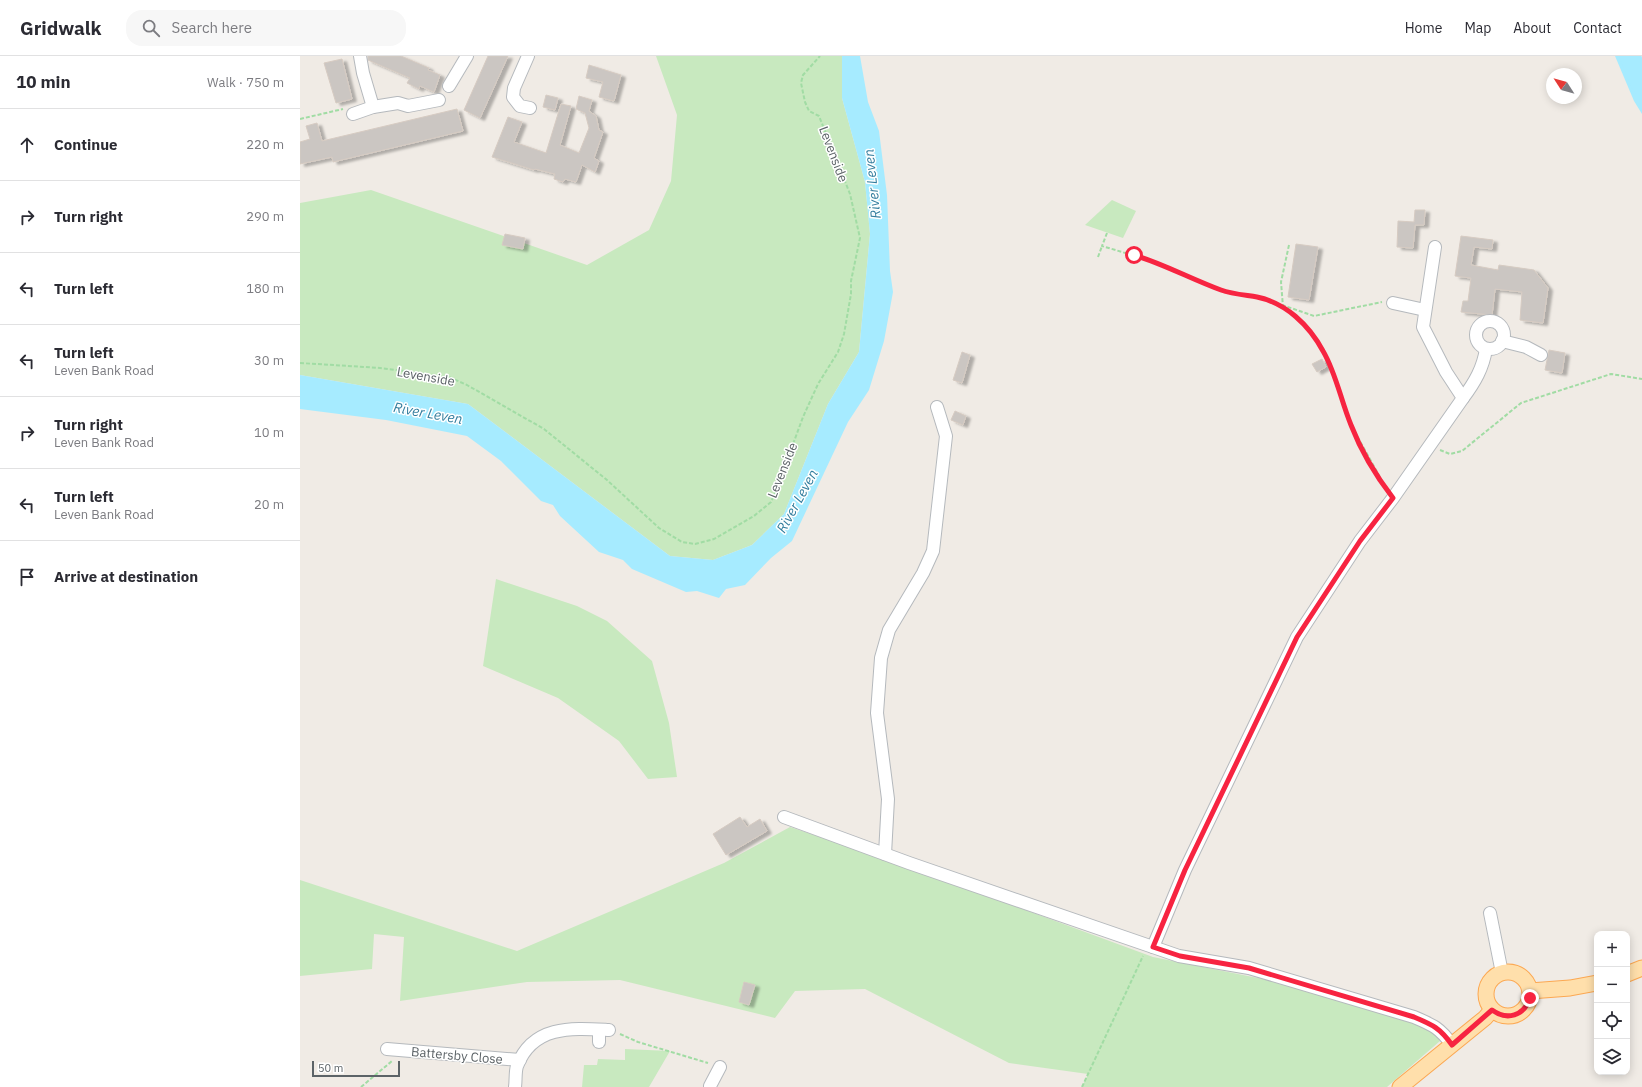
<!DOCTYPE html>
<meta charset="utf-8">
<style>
:root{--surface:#fff;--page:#f7f7f7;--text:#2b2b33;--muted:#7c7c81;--line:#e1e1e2}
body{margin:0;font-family:"IBM Plex Sans",sans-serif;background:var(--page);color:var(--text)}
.controls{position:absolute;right:12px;bottom:12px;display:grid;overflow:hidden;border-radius:8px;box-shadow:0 2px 10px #0003}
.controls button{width:36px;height:36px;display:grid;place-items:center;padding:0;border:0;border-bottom:1px solid var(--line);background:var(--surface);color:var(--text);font:20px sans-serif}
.compass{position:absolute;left:1246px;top:12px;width:36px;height:36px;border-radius:50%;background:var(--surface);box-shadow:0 2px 10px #0003;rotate:306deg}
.scale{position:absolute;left:12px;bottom:10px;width:88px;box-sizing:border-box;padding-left:4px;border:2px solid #5c6367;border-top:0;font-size:11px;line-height:14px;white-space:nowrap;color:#5c6367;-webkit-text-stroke:3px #fff;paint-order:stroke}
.stop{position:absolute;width:12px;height:12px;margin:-9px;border:3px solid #f72441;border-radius:50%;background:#fff}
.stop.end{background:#f72441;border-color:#fff;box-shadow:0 1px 4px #0008}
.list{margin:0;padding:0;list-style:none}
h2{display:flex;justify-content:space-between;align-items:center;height:52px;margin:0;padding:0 16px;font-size:17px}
h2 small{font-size:13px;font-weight:400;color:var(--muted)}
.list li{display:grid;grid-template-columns:26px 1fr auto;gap:12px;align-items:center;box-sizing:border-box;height:72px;padding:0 16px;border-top:1px solid var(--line)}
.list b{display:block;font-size:15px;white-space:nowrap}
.list p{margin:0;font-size:13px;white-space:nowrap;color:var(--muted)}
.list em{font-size:13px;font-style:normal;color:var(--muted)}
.icon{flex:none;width:22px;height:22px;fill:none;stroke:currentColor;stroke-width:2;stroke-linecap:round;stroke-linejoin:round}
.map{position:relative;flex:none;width:1342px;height:1031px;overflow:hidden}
header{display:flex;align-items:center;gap:24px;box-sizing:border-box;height:56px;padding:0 20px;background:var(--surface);border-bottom:1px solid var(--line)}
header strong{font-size:19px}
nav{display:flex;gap:22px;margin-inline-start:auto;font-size:14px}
.search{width:280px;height:36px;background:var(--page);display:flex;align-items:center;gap:10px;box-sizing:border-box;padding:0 14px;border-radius:16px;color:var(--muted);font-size:15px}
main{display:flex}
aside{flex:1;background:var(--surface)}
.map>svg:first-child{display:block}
.green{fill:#c8e9bf}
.water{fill:#a6ebff}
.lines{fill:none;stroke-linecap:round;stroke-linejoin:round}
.river{stroke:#a6ebff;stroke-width:21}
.building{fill:#cbc6c2;stroke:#d6cbc2;filter:url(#shadow)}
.minor-casing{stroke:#b5b9bd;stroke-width:14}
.major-casing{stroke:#fca852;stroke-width:17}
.path{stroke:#a1dca4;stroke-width:2;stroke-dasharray:4 2;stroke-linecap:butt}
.minor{stroke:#fff;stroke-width:12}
.major{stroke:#ffdfab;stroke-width:15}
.route{stroke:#f72441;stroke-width:5}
.labels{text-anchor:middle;stroke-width:3;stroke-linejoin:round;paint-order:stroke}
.street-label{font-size:13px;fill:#5c6367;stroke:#fff}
.water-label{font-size:14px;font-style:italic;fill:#337e9e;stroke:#fff}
</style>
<header>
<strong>Gridwalk</strong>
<div class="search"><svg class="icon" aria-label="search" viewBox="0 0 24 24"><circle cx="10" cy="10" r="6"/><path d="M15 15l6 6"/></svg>Search here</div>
<nav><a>Home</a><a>Map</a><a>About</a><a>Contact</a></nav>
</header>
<main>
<aside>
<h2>10 min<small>Walk · 750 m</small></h2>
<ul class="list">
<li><svg class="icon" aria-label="ahead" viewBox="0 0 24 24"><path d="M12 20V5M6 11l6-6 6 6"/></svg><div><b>Continue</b></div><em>220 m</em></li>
<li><svg class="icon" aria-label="right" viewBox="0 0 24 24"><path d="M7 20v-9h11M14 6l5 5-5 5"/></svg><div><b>Turn right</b></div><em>290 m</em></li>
<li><svg class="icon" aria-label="left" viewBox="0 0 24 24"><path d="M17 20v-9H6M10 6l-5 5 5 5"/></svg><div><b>Turn left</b></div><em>180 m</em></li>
<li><svg class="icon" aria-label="left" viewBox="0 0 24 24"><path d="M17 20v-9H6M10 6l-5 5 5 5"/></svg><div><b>Turn left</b><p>Leven Bank Road</p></div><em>30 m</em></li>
<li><svg class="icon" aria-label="right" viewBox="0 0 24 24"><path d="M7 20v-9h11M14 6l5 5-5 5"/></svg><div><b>Turn right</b><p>Leven Bank Road</p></div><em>10 m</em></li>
<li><svg class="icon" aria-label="left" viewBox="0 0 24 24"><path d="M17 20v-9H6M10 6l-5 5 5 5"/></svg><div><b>Turn left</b><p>Leven Bank Road</p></div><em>20 m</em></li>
<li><svg class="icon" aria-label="arrive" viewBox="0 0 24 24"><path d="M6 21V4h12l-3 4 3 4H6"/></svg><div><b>Arrive at destination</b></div></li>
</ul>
</aside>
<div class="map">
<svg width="1342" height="1031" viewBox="0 0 1342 1031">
<defs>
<filter id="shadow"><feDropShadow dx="4.5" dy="2.5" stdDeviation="1" flood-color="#0004"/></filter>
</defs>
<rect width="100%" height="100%" fill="#f0ebe5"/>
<g class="green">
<path d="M 356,0 L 542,0 L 542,42 L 565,126 L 570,178 L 559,296 L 528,348 L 484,458 L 452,489 L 413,504 L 370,500 L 168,348 L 0,319 L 0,147 L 71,134 L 287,209 L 349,174 L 371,125 L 377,59 Z"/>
<path d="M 812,144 L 836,155 L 823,182 L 785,169 Z"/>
<path d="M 196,523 L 277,550 L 307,565 L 352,605 L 369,667 L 377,721 L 348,723 L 319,685 L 258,642 L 183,610 Z"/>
<path d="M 490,771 L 590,804 L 853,901 L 968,924 L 1115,966 L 1133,974 L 1140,985 L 1087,1031 L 782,1031 L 788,1018 L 709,1007 L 565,933 L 495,935 L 475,962 L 320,924 L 227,926 L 100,945 L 104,881 L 74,878 L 72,913 L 0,920 L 0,824 L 217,895 L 424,807 Z"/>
<path d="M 325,993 L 370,995 L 349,1031 L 282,1031 L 284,1009 L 297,1009 L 298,1003 L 325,1004 Z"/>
</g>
<g class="water">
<path d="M 542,0 L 560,0 L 568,46 L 579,75 L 587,139 L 590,215 L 593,236 L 584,285 L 569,334 L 548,366 L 492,485 L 471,502 L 445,529 L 426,533 L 419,542 L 397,535 L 386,536 L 332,513 L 323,504 L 299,496 L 260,460 L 253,449 L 241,445 L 201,405 L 167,380 L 86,364 L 0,353 L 0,319 L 168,348 L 370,500 L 413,504 L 452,489 L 484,458 L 528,348 L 559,296 L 570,178 L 565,126 L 542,42 Z"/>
<path d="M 1315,0 L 1330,0 L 1342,29 L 1342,58 L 1334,45 Z"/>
</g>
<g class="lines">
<path class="river" d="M 1330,0 L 1342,29"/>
</g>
<g class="building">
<path d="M 68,0 L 101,0 L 129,12 L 128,14 L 140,19 L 134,36 L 120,30 L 119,33 L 107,27 L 110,22 L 68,4 Z"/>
<path d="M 188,0 L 208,0 L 180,62 L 164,54 Z"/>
<path d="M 42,3 L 52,43 L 36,47 L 24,7 Z"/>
<path d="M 289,9 L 321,19 L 314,45 L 299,41 L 303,26 L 286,22 Z"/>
<path d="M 246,39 L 258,42 L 255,54 L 243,51 Z"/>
<path d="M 279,40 L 292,44 L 289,55 L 296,60 L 299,74 L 303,76 L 294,102 L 299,105 L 295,116 L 282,109 L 276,126 L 265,123 L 263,126 L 254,123 L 255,118 L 235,113 L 234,114 L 192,101 L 208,61 L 222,66 L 214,86 L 246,97 L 261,48 L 271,50 L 260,89 L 279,97 L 289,72 L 285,57 L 276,53 Z"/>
<path d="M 157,53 L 163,75 L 33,106 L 32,101 L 0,108 L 0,86 L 10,83 L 6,70 L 17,67 L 22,85 Z"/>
<path d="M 1115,154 L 1125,154 L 1124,169 L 1115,169 L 1113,192 L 1097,191 L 1098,165 L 1114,166 Z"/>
<path d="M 205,178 L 225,182 L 223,193 L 202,189 Z"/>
<path d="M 1161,180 L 1193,184 L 1192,193 L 1174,191 L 1171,209 L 1198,214 L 1199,209 L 1234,214 L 1248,232 L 1243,267 L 1220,264 L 1222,236 L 1195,233 L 1192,259 L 1161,256 L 1163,245 L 1168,245 L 1171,222 L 1155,220 Z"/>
<path d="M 996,188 L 1018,191 L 1009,244 L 988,241 Z"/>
<path d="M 1249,294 L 1265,297 L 1262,317 L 1245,314 Z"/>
<path d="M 662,296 L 670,299 L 662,327 L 653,324 Z"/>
<path d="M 1022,303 L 1026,311 L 1017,316 L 1012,308 Z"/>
<path d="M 655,355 L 666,360 L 663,369 L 651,364 Z"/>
<path d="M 440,761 L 447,771 L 460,763 L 467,775 L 426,799 L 413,778 Z"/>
<path d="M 444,926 L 455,929 L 449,949 L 439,946 Z"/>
</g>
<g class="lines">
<defs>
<g id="minor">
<path d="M 60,0 L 63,17 L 73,51"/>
<path d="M 228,0 L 214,32 L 213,41 L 220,50 L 230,52"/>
<path d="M 149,30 L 167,0"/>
<path d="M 53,58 L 73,51 L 98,47 L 108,50 L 139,44"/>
<path d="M 1093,247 L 1125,254"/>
<circle cx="1190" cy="279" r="14"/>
<path d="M 1202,285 L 1226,291 L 1241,299"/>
<path d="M 1163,342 C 1175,326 1183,312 1186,293"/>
<path d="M 484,761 L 609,807 L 879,900 L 949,912 L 1114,961 C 1133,969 1140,972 1152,989"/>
<path d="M 585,798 L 588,743 L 577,657 L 581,602 L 589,574 L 623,517 L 633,495 L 646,380 L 637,351"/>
<path d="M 1190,857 L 1202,917"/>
<path d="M 853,891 L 885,814 L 997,581 L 1060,485 L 1093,442 L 1163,342 L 1146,316 L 1123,271 L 1135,191"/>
<path d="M 299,974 L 299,986"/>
<path d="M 87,993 L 220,1004"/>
<path d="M 410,1030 L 420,1011"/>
<path d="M 215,1031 C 216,1025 215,1016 217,1010 C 233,968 274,972 309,974"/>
</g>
<g id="major">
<circle cx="1208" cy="938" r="22"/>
<path d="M 1327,918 L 1342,912"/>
<path d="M 1230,935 L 1270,932 L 1297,927"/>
<path d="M 1100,1031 L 1185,962 L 1192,954"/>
</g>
</defs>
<use href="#minor" class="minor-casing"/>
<use href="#major" class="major-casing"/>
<g class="path">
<path d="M 0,63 L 43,53"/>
<path d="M 807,177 L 802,190 L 862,208 L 887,221 L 923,235 L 959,241 L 1014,260 L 1082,246"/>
<path d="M 989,189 L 981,226 L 983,251 L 997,261 L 1012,276 L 1024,295 L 1051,369 L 1086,432"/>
<path d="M 798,201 L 802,190"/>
<path d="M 0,307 L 80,312 L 149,321 L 167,329 L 244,373 L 307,424 L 359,472 L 382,486 L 395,488 L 414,483 L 454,460 L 471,446 L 475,437 L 503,361 L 518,328 L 538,296 L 544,278 L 551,238 L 551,225 L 560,182 L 550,138 L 519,60 L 509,55 L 505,46 L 501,27 L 503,19 L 520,0"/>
<path d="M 1140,394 L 1150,398 L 1162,395 L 1221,347 L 1311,318 L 1342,323"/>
<path d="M 320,978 L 338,986 L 408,1007"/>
<path d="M 61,1031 L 92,1005"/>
<path d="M 782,1031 L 843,900"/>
</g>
<use href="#minor" class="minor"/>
<use href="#major" class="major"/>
</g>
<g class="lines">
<path class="route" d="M 834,199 C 864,208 891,223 921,234 C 932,238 945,239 957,241 C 986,247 1009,269 1023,295 C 1036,317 1041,345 1051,369 C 1061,395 1076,420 1093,442 L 1060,485 L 997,581 L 885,814 L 853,891 L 880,900 L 949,912 L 1114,961 C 1133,969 1140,972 1152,989 L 1192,954 C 1207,965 1224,960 1230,942"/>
</g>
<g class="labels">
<g class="street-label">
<text transform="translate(534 98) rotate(69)" y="5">Levenside</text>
<text transform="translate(126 320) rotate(10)" y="5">Levenside</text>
<text transform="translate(482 414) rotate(-68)" y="5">Levenside</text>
<text transform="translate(157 999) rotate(5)" y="5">Battersby Close</text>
</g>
<g class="water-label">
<text transform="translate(572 128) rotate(-96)" y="5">River Leven</text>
<text transform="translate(128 357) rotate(10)" y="5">River Leven</text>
<text transform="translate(497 445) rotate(-61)" y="5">River Leven</text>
</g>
</g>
</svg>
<div class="controls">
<button>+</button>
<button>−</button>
<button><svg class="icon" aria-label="locate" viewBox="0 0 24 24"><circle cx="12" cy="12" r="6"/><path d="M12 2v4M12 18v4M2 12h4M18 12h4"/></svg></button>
<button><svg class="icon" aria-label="layers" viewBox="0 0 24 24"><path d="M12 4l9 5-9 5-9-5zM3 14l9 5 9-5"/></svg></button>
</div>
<svg class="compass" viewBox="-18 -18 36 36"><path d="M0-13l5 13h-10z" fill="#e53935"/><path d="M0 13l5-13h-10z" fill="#7c7c81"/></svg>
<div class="scale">50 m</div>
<div class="stop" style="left:834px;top:199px"></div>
<div class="stop end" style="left:1230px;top:942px"></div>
</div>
</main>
